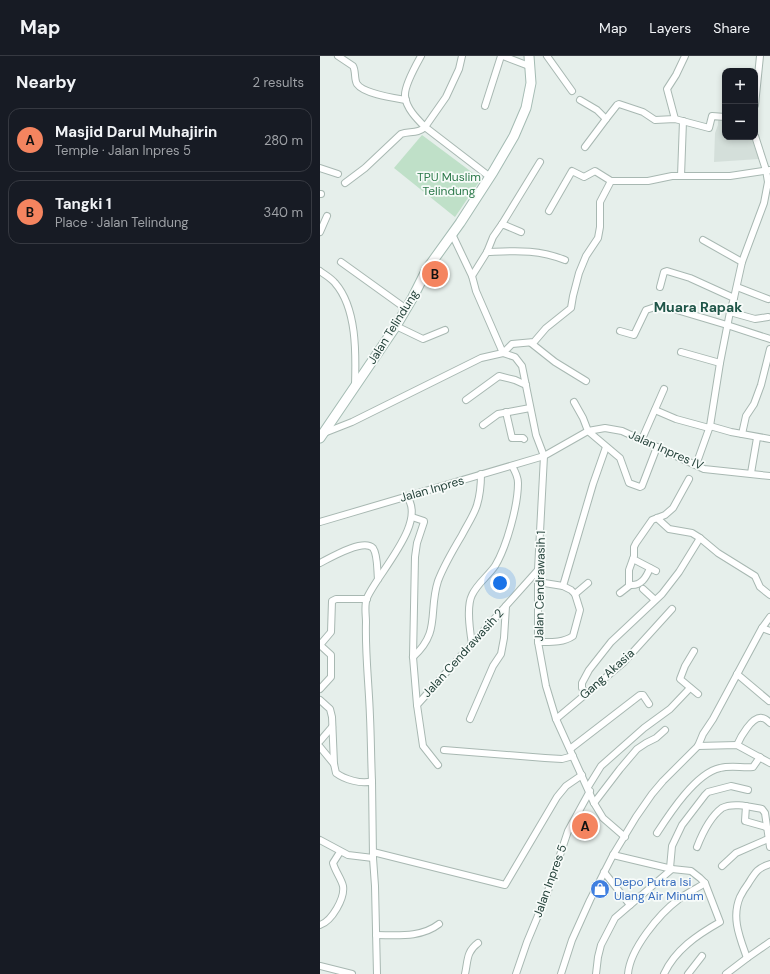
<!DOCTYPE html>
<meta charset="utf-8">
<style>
:root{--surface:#171b24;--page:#242831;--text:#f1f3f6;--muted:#9ea1a6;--line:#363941;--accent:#f4845f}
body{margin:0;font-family:"DM Sans",sans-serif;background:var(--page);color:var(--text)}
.controls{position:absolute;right:12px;top:12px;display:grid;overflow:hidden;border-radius:8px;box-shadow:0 2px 6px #0003}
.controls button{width:36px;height:36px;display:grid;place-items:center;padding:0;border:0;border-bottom:1px solid var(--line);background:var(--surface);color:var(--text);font:20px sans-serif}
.you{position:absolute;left:180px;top:527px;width:14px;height:14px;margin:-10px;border:3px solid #fff;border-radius:50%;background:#1a73e8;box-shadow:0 0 0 6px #1a73e833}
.badge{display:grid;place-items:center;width:26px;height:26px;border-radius:50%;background:var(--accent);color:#111;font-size:13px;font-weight:700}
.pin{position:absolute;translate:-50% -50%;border:2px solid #fff;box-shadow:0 1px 4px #0006}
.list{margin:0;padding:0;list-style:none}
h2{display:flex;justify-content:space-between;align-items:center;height:52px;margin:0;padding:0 16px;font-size:17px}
h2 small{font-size:13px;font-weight:400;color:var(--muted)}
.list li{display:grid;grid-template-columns:26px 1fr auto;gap:12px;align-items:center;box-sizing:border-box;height:64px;margin:0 8px 8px;padding:0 8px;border:1px solid var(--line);border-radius:12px}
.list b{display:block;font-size:15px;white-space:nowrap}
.list p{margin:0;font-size:13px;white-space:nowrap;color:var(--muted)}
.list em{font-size:13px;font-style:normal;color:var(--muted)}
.map{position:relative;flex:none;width:450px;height:918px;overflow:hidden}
header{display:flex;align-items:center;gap:24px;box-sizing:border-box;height:56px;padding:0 20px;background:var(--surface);border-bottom:1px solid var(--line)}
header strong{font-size:19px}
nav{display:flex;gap:22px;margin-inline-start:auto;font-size:14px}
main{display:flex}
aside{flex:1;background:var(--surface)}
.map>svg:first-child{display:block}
.built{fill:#d4dfda}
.green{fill:#bfe0c8}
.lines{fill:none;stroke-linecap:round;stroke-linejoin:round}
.minor-casing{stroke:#a8b8b2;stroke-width:8}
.secondary-casing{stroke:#a4bbb3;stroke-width:11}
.minor{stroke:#fff;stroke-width:6}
.secondary{stroke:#fff;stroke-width:9}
.labels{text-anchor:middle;stroke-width:3.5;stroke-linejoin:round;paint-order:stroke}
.park-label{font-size:12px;fill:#2d7a4b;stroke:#f7fbf9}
.street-label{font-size:12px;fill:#24423a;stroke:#f7fbf9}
.shop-label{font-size:12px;fill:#366cbe;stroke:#f7fbf9;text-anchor:start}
.quarter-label{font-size:14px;font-weight:bold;fill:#1f5548;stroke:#f7fbf9}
</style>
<header>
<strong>Map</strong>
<nav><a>Map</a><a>Layers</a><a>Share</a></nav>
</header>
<main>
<aside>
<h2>Nearby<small>2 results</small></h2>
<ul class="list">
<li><span class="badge">A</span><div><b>Masjid Darul Muhajirin</b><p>Temple · Jalan Inpres 5</p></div><em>280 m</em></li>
<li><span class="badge">B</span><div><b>Tangki 1</b><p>Place · Jalan Telindung</p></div><em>340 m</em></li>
</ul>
</aside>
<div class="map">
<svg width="450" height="918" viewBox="0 0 450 918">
<rect width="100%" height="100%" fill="#e6efeb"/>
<path class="built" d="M 398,63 L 405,63 L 405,81 L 431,81 L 439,103 L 394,106 L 395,77 L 398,69 Z"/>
<path class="green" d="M 102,79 L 161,123 L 135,161 L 74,112 Z"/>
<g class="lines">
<defs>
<g id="minor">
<path d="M 18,0 L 33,10 C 36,15 34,23 37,28 C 44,38 74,42 86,44"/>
<path d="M 101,0 C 96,9 84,30 85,40 C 86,52 97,63 105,71 L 126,41 L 139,13 L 142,0"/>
<path d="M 183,0 L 209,10"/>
<path d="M 227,0 L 252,35"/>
<path d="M 260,44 L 277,54 L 286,63 L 297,49 L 299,48 L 323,56 L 335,64 L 355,63 L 389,72 L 392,60 L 405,61"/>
<path d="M 435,49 L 440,0"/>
<path d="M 165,50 L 181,0"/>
<path d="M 355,63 L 347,33 L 356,19 L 365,0"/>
<path d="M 265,91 L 286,63"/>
<path d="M 0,112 L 18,118"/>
<path d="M 361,120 L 363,65"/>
<path d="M 25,127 L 45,112 L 81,78 C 89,75 98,78 105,71 L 170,121"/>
<path d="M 0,138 L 1,138"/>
<path d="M 229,155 L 252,115 L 264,121 L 275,115 L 291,125"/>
<path d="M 182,168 L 220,106"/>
<path d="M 0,176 L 7,160"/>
<path d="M 201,176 L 182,168 L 173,181 L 167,196 L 152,220 L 156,235 L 183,297 L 195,301 L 202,310 L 216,379 L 224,400 L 218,514 L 218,586 L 226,630 L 236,663 L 274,747 L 283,762 L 305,781"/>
<path d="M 132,178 L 152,220"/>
<path d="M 383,184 L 422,206"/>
<path d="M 167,196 C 196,195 217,193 245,204"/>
<path d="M 21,206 L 85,252"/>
<path d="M 0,215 C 5,219 11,222 15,227 C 37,252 36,298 35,329"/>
<path d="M 340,231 L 344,216 L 347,215 L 370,222 L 414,242"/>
<path d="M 417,231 L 448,243"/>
<path d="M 410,256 L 435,263 L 448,261"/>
<path d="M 76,270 L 103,283 L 125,274"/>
<path d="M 300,275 L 314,279 L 326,254 L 335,251 L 350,252 L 407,269 L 450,283"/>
<path d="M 211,287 L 235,306 L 266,325"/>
<path d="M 361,296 L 400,307"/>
<path d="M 146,344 L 179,320 L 195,324 L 206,329"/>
<path d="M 254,346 L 263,362 L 268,375 L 300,402 L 309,427 L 320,431 L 322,430 L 337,391"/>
<path d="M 335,354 L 356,363 L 389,372"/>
<path d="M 186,356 L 192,382 L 203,382 L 204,383"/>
<path d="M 163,369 L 178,358 L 210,352"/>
<path d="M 390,370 L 411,376 L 450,383"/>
<path d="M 4,377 L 32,366 L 161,302 L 183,297 L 192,288 L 214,286 L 226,272 L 251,252 L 253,240 L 259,217 L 266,200 L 278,182 L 280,171 L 280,146 L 291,125 L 328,125 L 352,120 L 410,120 L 450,114"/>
<path d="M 422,378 L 426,360 L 434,348 L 441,329 L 450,293"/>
<path d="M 322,383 L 344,333"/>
<path d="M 376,409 L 390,370 L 400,307 L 410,256 L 414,242 L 422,206 L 444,147 L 448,126 L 446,114 L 435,80"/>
<path d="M 431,417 L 437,382"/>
<path d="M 92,461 L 104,465 L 104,466 L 97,487 L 95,501 L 93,601 L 97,649"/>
<path d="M 337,462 L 349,473 L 372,477 L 380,482 L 398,497 L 435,520 L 440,531 L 450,539"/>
<path d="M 0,466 L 224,400 L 268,375 L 285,372 L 302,375 L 384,413 L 450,420"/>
<path d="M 313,503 L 336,515"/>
<path d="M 0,507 C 10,502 43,482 53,492 C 58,499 57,515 58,523"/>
<path d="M 218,526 L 243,530 L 273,428 L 286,391"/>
<path d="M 310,529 C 321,530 326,522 330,512"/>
<path d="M 323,533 L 335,544"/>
<path d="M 300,537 L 309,530 L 309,514 L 314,500 L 314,491 L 316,487 L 332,464 L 345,459 L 353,452 L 369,423"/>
<path d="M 255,538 L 268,527"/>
<path d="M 442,572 L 450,575"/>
<path d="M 218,586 C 230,586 243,587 253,580 L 260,554 L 255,538 L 251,534 L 243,530"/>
<path d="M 152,588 C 150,575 146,551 152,539 C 157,528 168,520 175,510 C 187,490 198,449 198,427 C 198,420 195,415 192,410"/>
<path d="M 374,595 L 365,610 L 360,623 L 378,638"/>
<path d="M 93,601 C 121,576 108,556 118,525 C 124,509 133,494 142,479 C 147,469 154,459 157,449 C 160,439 161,429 161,418"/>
<path d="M 417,618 L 449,645"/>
<path d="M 0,633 L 11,621 L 11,599 L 0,589 L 11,576 L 12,545 L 16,543 L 47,543"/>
<path d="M 266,638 L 262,632 L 262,627 L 269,614 L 291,586 L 342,538 L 359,516 L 380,482"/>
<path d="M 0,644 L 10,653 L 12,661 L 14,708 L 16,717 C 24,723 42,729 52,725 L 53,802 L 28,799 L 0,784"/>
<path d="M 150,663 L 173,610 L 181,598 L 184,582 L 186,550"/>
<path d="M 236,663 L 303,607 L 352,553"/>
<path d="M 0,685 L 12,671"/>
<path d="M 417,689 C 420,682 432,660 442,662 C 445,662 448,665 450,667"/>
<path d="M 378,690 L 417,689 L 450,707"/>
<path d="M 0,691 L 14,708"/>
<path d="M 250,693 L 320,639 L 323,639 L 329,648"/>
<path d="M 124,694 L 225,702 L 242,703 L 253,700"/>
<path d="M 118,709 L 103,690 L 97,649 L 218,514"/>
<path d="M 52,725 C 51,703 51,682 50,661 C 49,629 45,598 46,566 C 46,559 44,549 47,542 C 57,518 109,465 86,440"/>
<path d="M 268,731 L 281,710 L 324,672 L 350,653 L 370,632"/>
<path d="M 274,747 L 300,713 L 317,693 L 326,687 L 336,682 L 345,674"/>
<path d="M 426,750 L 425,765 L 446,771"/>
<path d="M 337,777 C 350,757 376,717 400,712 C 411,709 422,712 433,711 L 440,701"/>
<path d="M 377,791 C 382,778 390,761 402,752 C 413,746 431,751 442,753 L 445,757 L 450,791"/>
<path d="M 53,796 L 185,829 L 237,741 L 246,730 L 262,719"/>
<path d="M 293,799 L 352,813 L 371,815 L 380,822 L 385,827 L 400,866 C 377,879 355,894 344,918"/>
<path d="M 53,802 L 55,830 L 57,918"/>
<path d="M 402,810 L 416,797 L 448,783"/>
<path d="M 350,812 L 352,790 L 362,769 L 385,739 L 388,736 L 411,730 L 428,734"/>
<path d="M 284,816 L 310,849"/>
<path d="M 0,869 C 12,865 25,842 23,830 C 21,822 15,815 13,807 L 20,796"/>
<path d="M 56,879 C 77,879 101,882 119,868"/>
<path d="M 427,902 C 420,882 411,862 420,841 C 422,837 425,832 428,828 C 435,817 437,812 450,808"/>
<path d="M 0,910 L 32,918"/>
<path d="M 145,918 C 148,905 146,896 158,887"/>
<path d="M 196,918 L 207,886 L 227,838 L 248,775 L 270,735"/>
<path d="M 241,918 L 252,884 L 270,844 L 293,799 L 316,761 L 332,738 L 343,725 L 378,690 L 383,678 L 393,663 L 442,572 L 450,561"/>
<path d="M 276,918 L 278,901 L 281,889 L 295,862 L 352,813"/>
<path d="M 308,918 C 310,893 339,858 359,843 C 367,837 376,833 385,827"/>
<path d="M 368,918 L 382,900"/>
<path d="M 406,918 L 427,902 L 450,886"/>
</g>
<path id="secondary" d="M 0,382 L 76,270 L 93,241 L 107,213 L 140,167 L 173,116 L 194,80 L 206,52 L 211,27 L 209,0"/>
</defs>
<use href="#minor" class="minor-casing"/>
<use href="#secondary" class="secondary-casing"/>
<use href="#minor" class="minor"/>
<use href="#secondary" class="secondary"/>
</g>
<defs>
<symbol id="shop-disc" viewBox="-11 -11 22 22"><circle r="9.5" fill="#3f7fe0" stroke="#f7fbf9"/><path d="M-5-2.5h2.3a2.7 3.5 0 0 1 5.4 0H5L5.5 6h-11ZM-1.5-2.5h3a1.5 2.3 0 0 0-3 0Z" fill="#fff"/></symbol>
</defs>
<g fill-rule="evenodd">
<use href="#shop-disc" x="269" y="822" width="22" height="22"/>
</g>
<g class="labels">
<g class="park-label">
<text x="129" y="125">TPU Muslim<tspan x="129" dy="14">Telindung</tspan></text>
</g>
<g class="street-label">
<text transform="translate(73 271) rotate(-58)" y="4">Jalan Telindung</text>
<text transform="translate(346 394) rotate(24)" y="4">Jalan Inpres IV</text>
<text transform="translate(112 433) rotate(-16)" y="4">Jalan Inpres</text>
<text transform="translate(220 530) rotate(-89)" y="4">Jalan Cendrawasih 1</text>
<text transform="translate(143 597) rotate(-48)" y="4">Jalan Cendrawasih 2</text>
<text transform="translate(287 618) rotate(-42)" y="4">Gang Akasia</text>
<text transform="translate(230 825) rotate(-70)" y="4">Jalan Inpres 5</text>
</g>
<g class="shop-label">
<text x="294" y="830">Depo Putra Isi<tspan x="294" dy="14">Ulang Air Minum</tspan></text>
</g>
<g class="quarter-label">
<text x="378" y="256">Muara Rapak</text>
</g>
</g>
</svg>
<div class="controls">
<button>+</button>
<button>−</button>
</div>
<div class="you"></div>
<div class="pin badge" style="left:265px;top:770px">A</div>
<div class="pin badge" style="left:115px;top:218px">B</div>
</div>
</main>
